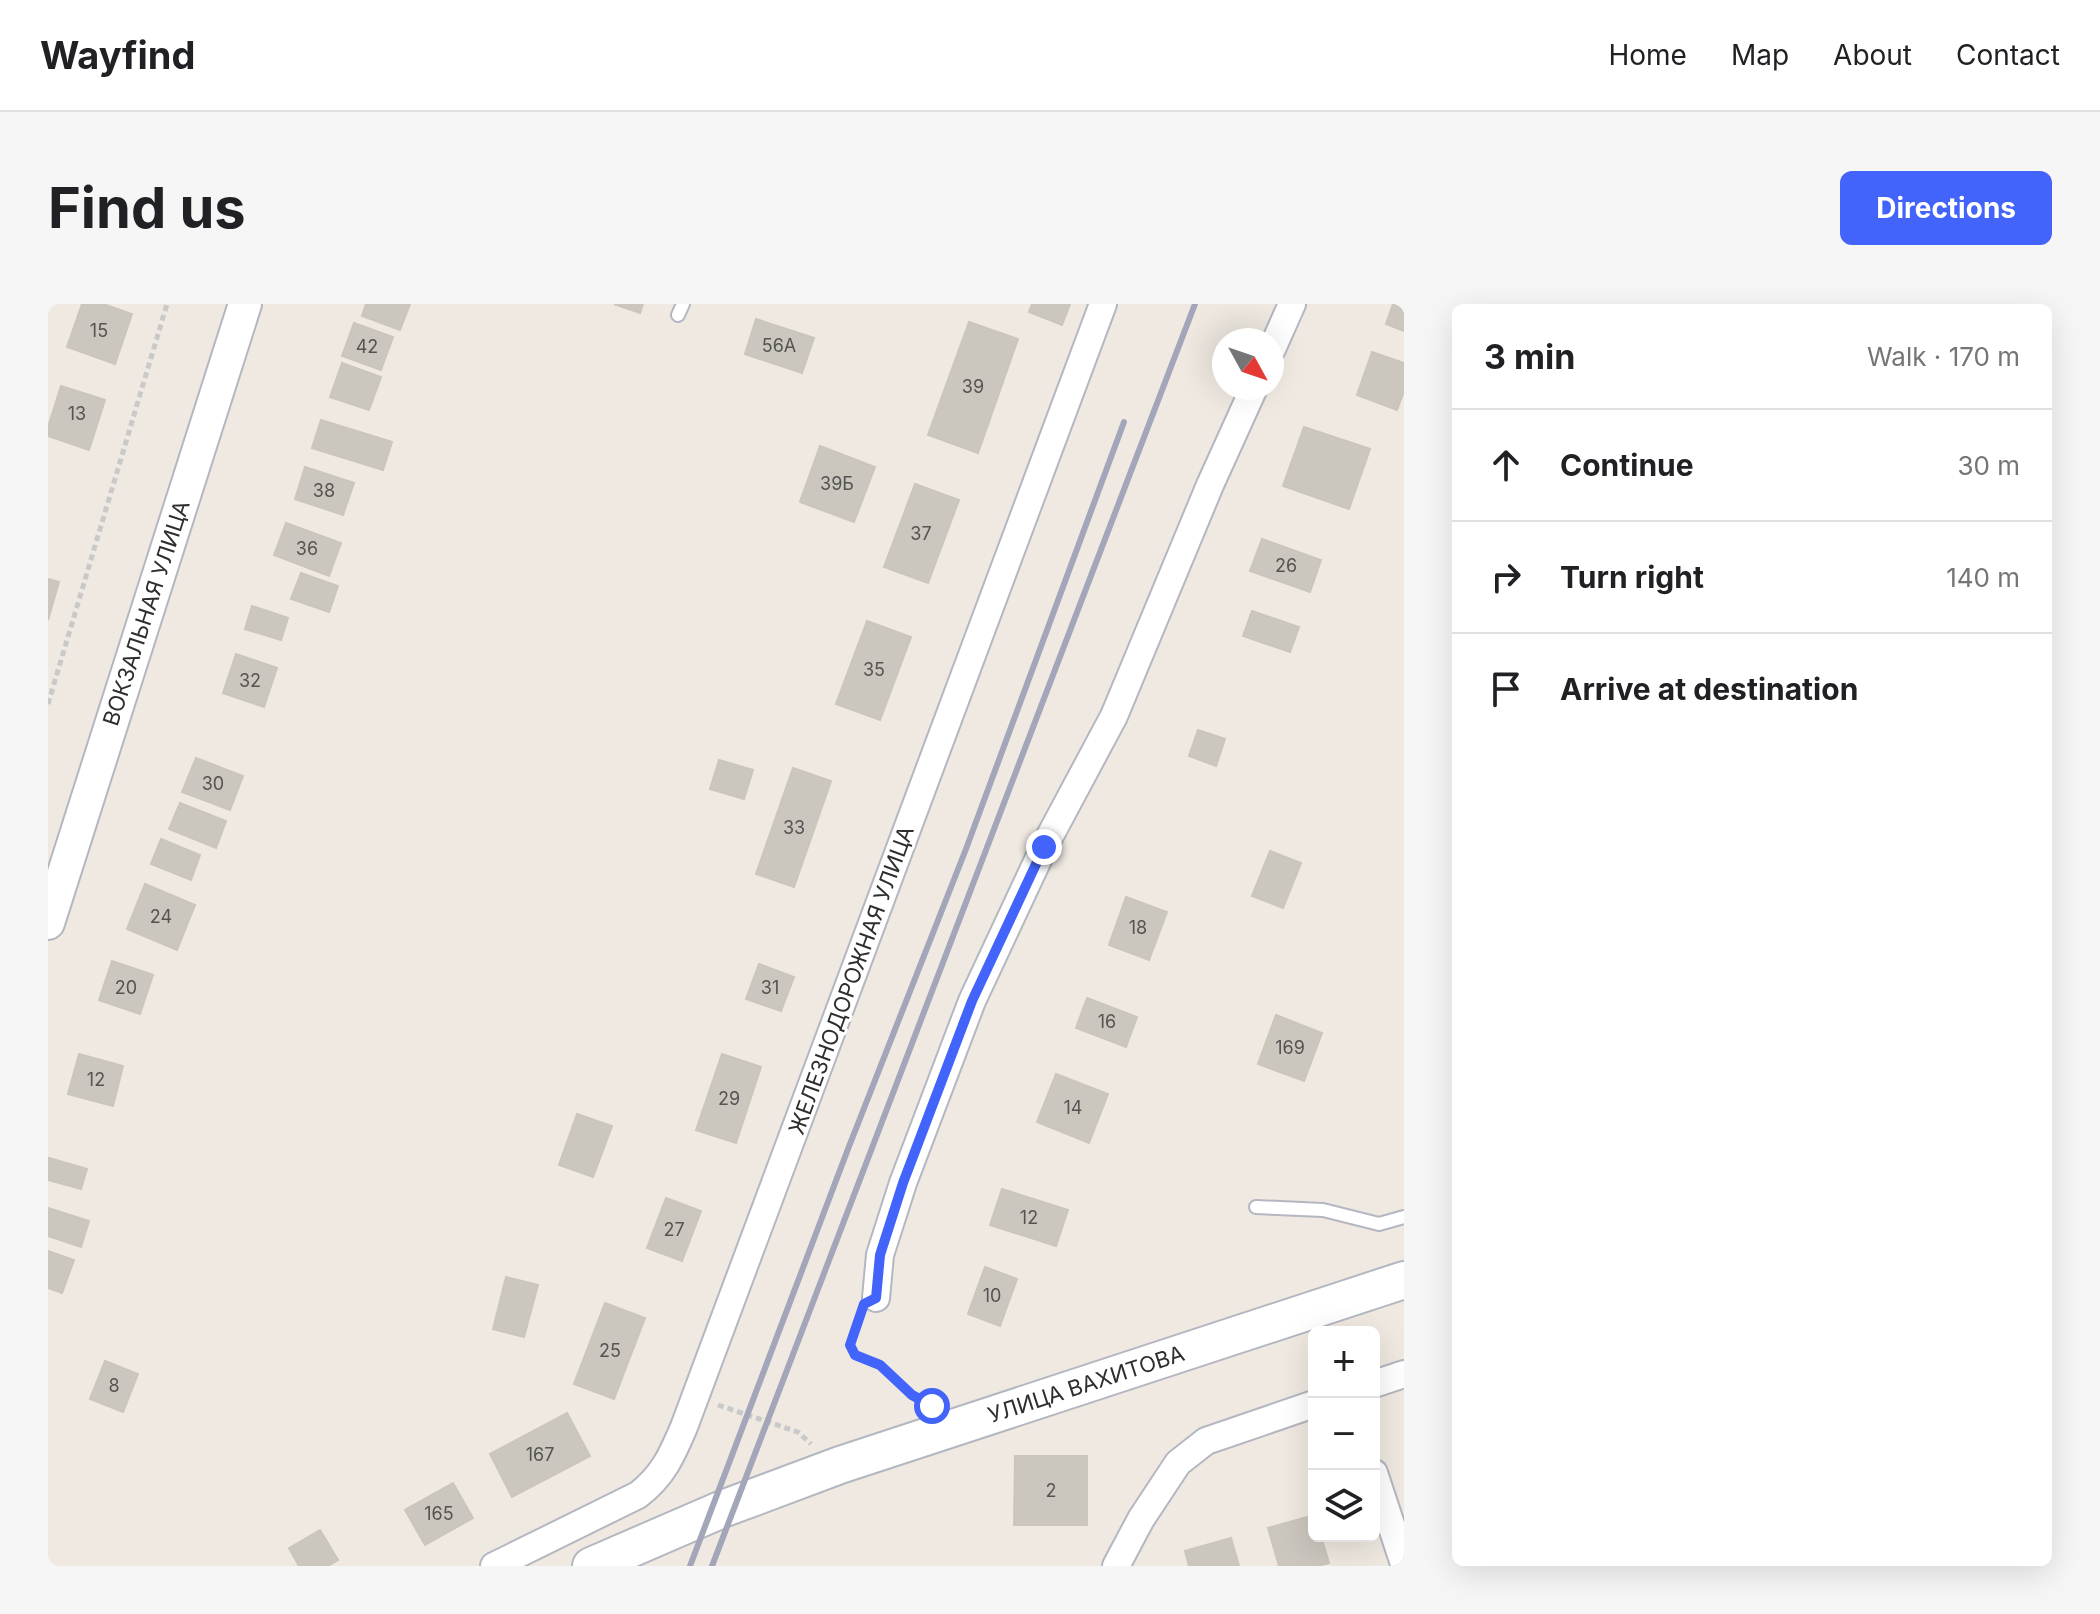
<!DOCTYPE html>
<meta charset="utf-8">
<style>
:root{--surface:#fff;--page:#f6f6f6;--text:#202124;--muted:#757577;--line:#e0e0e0;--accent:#4264fb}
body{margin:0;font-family:Inter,sans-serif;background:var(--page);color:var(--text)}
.controls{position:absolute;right:24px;bottom:24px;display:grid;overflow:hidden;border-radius:12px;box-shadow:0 8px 32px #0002}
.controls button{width:72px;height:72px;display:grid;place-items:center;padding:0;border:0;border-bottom:2px solid var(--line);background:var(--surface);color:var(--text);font:40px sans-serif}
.compass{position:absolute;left:1164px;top:24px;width:72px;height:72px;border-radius:50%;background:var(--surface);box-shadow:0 8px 32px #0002;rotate:130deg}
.stop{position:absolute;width:24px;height:24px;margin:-18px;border:6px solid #4264fb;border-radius:50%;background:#fff}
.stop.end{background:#4264fb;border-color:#fff;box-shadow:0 2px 8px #0008}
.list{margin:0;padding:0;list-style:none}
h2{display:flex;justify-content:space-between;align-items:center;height:104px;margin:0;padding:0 32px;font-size:34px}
h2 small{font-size:26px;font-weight:400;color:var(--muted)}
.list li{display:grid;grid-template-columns:52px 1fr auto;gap:24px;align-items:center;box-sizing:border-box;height:112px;padding:0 32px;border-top:2px solid var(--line)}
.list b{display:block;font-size:30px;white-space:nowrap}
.list em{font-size:26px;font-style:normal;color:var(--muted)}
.icon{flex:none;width:44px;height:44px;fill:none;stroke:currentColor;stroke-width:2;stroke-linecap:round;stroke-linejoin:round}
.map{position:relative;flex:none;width:1356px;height:1262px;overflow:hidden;border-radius:12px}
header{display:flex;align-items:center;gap:48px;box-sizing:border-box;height:112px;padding:0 40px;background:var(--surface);border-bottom:2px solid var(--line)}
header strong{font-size:38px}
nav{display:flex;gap:44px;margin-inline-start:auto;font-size:28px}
.intro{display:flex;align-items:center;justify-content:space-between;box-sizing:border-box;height:192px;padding:0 48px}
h1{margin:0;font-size:56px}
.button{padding:20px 36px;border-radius:12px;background:var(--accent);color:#fff;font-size:28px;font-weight:700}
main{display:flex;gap:48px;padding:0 48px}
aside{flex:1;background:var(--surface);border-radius:12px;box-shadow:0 8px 32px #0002}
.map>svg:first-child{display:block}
.building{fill:#cbc7bf;stroke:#cbc5ba;stroke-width:2}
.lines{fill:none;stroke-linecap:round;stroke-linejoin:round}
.service-casing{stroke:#b4b7c1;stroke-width:16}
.minor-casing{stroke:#b4b7c1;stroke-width:30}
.tertiary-casing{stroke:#b4b7c1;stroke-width:36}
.secondary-casing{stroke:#b4b7c1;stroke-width:40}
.path{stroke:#c9c9c9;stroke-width:5;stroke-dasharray:6 4;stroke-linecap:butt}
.service{stroke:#fff;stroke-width:12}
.minor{stroke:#fff;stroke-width:26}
.tertiary{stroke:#fff;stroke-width:32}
.secondary{stroke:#fff;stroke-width:36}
.rail{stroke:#a3a6b8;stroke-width:6}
.route{stroke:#4264fb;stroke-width:10}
.labels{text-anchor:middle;stroke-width:6;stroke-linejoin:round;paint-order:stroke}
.number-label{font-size:18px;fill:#555452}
.street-label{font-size:22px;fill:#2e2e2e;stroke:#fff}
</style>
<header>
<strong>Wayfind</strong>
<nav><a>Home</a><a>Map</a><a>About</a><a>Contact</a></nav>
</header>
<div class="intro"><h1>Find us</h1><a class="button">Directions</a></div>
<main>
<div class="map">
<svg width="1356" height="1262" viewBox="0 0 1356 1262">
<rect width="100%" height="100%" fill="#efe9e1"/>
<g class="building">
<path d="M 34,0 L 55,0 L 84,10 L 67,60 L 19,43 Z"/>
<path d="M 318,0 L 362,0 L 352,26 L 314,12 Z"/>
<path d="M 566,0 L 595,0 L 592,9 Z"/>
<path d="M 984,0 L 1022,0 L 1014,21 L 981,8 Z"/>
<path d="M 1345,0 L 1356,0 L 1356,27 L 1338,20 Z"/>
<path d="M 708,15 L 766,34 L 754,69 L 697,50 Z"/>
<path d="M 921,18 L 970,35 L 930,149 L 880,131 Z"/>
<path d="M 306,19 L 345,33 L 333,66 L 294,52 Z"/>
<path d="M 1324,48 L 1356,59 L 1356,87 L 1349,106 L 1309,91 Z"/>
<path d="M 294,59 L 333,73 L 321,106 L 282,93 Z"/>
<path d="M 13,82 L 57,96 L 41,146 L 0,132 L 0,123 Z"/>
<path d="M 273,116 L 344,138 L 335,166 L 264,144 Z"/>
<path d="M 1256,123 L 1322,145 L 1301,205 L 1235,182 Z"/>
<path d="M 772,142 L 827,163 L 806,218 L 752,198 Z"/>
<path d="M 257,163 L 306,179 L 295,211 L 247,195 Z"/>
<path d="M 867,180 L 911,196 L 880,279 L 836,263 Z"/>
<path d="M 238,219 L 293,239 L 281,272 L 226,251 Z"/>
<path d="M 1214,235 L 1273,256 L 1262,288 L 1202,267 Z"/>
<path d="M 253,269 L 290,282 L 281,308 L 243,295 Z"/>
<path d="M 0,275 L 11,278 L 0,316 Z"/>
<path d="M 204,302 L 240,314 L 233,336 L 197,325 Z"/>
<path d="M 1204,307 L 1251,323 L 1242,348 L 1195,332 Z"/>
<path d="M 819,317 L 863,333 L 832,416 L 788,400 Z"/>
<path d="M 188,350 L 229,364 L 216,403 L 175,389 Z"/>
<path d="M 1150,426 L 1177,435 L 1168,462 L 1141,452 Z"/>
<path d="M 148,454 L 195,472 L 182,506 L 134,488 Z"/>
<path d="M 671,456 L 705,466 L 696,495 L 662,485 Z"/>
<path d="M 745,464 L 783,477 L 746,583 L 708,570 Z"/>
<path d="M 132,499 L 178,517 L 168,544 L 121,525 Z"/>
<path d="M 113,535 L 152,551 L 143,576 L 103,560 Z"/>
<path d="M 1222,547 L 1253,559 L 1235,604 L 1204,592 Z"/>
<path d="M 97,580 L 147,601 L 129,646 L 79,625 Z"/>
<path d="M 1078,593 L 1119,608 L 1101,656 L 1061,641 Z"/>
<path d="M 64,657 L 105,671 L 92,710 L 51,696 Z"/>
<path d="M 711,660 L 746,673 L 733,707 L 698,695 Z"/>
<path d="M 1039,694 L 1089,713 L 1078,743 L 1028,724 Z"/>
<path d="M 1228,711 L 1274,729 L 1256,777 L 1210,760 Z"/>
<path d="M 31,750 L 75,762 L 65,802 L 20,790 Z"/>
<path d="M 674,750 L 713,763 L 688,839 L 648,826 Z"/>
<path d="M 1008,770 L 1060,790 L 1041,839 L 989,818 Z"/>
<path d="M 529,810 L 564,822 L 545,873 L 511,861 Z"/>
<path d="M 1,854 L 39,865 L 33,885 L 0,876 Z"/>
<path d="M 954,885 L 1020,906 L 1008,942 L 942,921 Z"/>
<path d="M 618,894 L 653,907 L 634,957 L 599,944 Z"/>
<path d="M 0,904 L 41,917 L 33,943 L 0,932 Z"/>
<path d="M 0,947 L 26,956 L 14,989 L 0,984 Z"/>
<path d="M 937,963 L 969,975 L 952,1022 L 920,1010 Z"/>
<path d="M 458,973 L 490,981 L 476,1033 L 445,1025 Z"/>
<path d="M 557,999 L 597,1014 L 566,1095 L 526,1080 Z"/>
<path d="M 57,1057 L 90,1070 L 75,1108 L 42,1095 Z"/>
<path d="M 519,1109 L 542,1152 L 464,1193 L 442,1150 Z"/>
<path d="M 967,1152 L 1039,1152 L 1039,1221 L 966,1221 Z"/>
<path d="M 405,1179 L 425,1214 L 377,1241 L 357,1206 Z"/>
<path d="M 1266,1211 L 1266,1232 L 1273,1232 L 1281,1259 L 1269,1262 L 1231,1262 L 1220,1224 Z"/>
<path d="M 272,1226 L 290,1256 L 280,1262 L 251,1262 L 241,1244 Z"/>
<path d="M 1183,1234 L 1191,1262 L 1141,1262 L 1137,1247 Z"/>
</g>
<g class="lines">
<defs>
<g id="service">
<path d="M 630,11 L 635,0"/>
<path d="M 1208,903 L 1275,906 L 1331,920 L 1356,913"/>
</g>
<g id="minor">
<path d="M 1224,45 L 1244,0"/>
<path d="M 828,994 L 832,951 L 855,879 L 924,697 L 996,543 L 1066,412 L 1162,181 L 1206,84"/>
<path d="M 1326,1080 L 1356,1070"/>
<path d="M 1326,1169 L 1356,1260"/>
<path d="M 446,1262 L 590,1191 C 615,1172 624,1151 636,1123 L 1055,0"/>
<path d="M 1068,1262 L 1093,1215 L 1130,1159 L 1158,1137 L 1266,1100"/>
</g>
<path id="tertiary" d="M 0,619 L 197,0"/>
<path id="secondary" d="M 543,1262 L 677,1204 L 792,1161 L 1356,976"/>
</defs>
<use href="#service" class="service-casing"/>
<use href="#minor" class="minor-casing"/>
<use href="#tertiary" class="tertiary-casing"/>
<use href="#secondary" class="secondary-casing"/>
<g class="path">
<path d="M 0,400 L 119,0"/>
<path d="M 812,1012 L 802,1041 L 807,1051 L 832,1061 L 864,1091 L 880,1099"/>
<path d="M 670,1101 L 750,1128 L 763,1140"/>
</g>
<use href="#service" class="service"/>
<use href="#minor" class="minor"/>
<use href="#tertiary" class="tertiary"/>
<use href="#secondary" class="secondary"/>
<g class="rail">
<path d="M 642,1262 L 800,845 L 918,545 L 1076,118"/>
<path d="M 664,1262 L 1147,0"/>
</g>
</g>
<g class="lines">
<path class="route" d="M 884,1102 L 864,1091 L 832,1061 L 807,1051 L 802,1041 L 816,1000 L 828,994 L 832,951 L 855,879 L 924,697 L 996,543"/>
</g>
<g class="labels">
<g class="number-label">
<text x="51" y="33">15</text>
<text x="731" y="48">56А</text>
<text x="319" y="49">42</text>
<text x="925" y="89">39</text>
<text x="29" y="116">13</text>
<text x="789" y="186">39Б</text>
<text x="276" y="193">38</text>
<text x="873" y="236">37</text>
<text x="259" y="251">36</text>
<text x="1238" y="268">26</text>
<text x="826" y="372">35</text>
<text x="202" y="383">32</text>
<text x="165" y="486">30</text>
<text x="746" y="530">33</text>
<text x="113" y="619">24</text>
<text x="1090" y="630">18</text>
<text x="78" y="690">20</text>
<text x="722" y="690">31</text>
<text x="1059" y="724">16</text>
<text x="1242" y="750">169</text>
<text x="48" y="782">12</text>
<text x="681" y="801">29</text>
<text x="1025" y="810">14</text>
<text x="981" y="920">12</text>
<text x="626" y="932">27</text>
<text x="944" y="998">10</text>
<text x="562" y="1053">25</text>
<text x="66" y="1088">8</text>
<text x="492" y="1157">167</text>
<text x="1003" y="1193">2</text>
<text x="391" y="1216">165</text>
</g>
<g class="street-label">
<text transform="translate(98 309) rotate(-72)" y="8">ВОКЗАЛЬНАЯ УЛИЦА</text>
<text transform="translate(803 676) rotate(-70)" y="8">ЖЕЛЕЗНОДОРОЖНАЯ УЛИЦА</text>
<text transform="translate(1038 1080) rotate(-18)" y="8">УЛИЦА ВАХИТОВА</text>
</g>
</g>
</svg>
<div class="controls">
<button>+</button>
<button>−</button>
<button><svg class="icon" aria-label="layers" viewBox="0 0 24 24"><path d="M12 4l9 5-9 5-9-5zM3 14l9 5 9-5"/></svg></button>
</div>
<svg class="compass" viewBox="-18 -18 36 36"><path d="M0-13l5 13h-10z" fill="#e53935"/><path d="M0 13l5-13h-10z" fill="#757577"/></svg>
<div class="stop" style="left:884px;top:1102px"></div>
<div class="stop end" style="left:996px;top:543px"></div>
</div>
<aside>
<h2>3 min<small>Walk · 170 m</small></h2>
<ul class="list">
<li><svg class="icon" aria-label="ahead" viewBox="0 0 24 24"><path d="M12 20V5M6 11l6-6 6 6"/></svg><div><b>Continue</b></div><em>30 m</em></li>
<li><svg class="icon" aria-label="right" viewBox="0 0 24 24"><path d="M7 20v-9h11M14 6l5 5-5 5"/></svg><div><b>Turn right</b></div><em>140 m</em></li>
<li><svg class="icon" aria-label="arrive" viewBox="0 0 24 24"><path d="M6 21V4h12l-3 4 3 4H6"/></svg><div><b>Arrive at destination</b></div></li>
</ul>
</aside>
</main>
